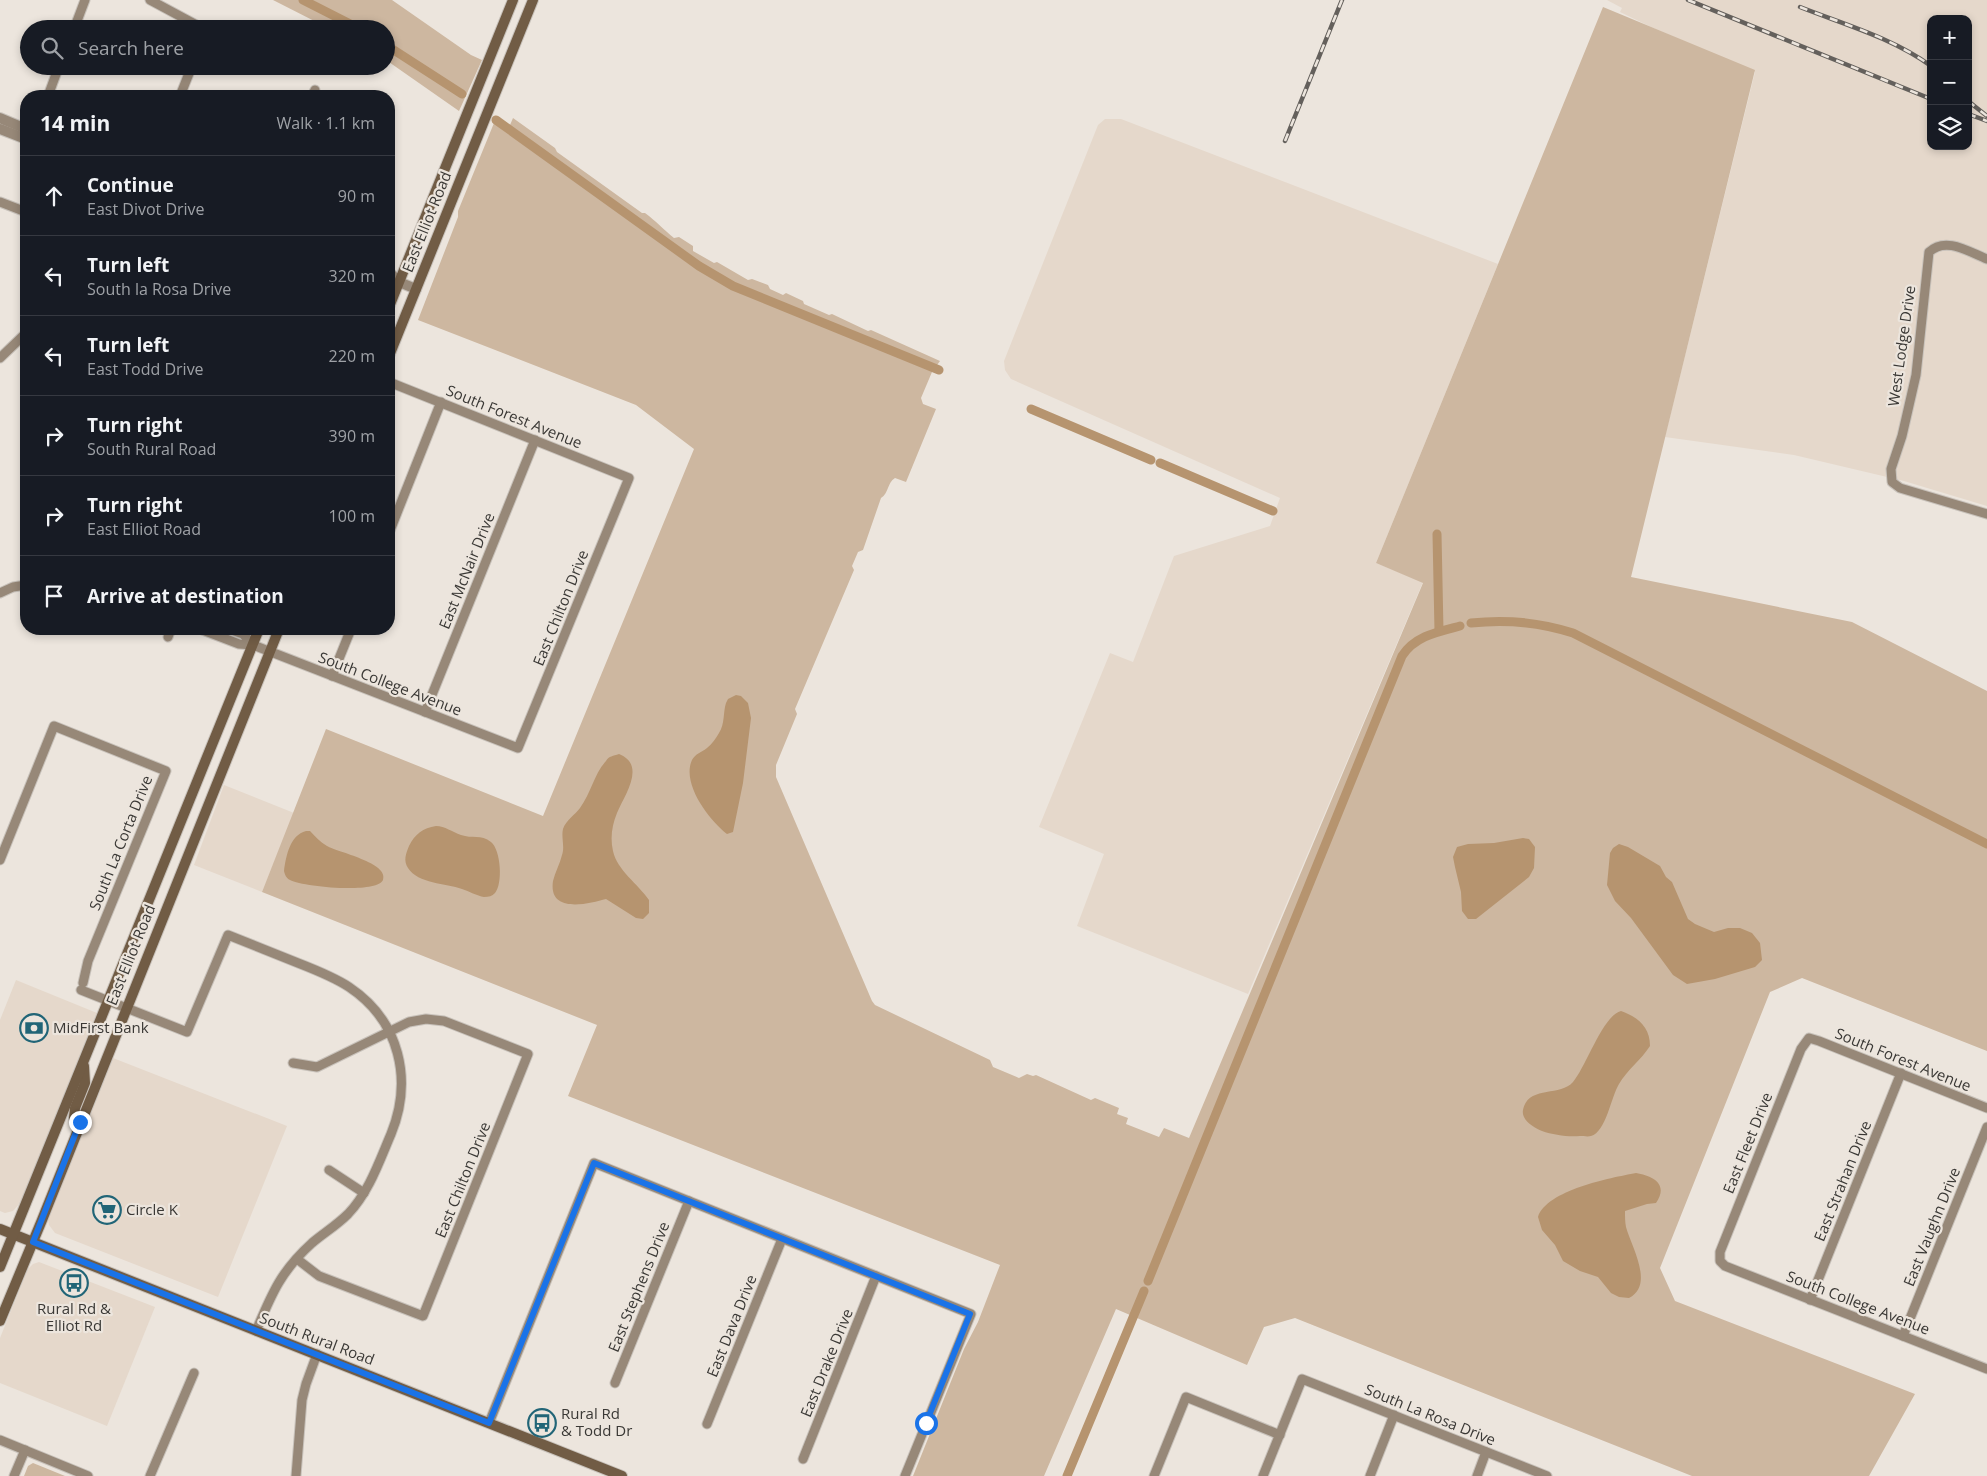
<!DOCTYPE html>
<meta charset="utf-8">
<style>
:root{--surface:#171b24;--page:#20242c;--text:#f1f3f6;--muted:#9ea1a6;--line:#363941}
body{margin:0;font-family:"Open Sans",sans-serif;background:var(--page);color:var(--text)}
.controls{position:absolute;right:15px;top:15px;display:grid;overflow:hidden;border-radius:10px;box-shadow:0 2px 8px #0003}
.controls button{width:45px;height:45px;display:grid;place-items:center;padding:0;border:0;border-bottom:1px solid var(--line);background:var(--surface);color:var(--text);font:25px sans-serif}
.stop{position:absolute;width:15px;height:15px;margin:-11px;border:4px solid #1a73e8;border-radius:50%;background:#fff}
.stop.end{background:#1a73e8;border-color:#fff;box-shadow:0 1px 5px #0008}
.list{margin:0;padding:0;list-style:none}
h2{display:flex;justify-content:space-between;align-items:center;height:65px;margin:0;padding:0 20px;font-size:21px}
h2 small{font-size:16px;font-weight:400;color:var(--muted)}
.list li{display:grid;grid-template-columns:32px 1fr auto;gap:15px;align-items:center;box-sizing:border-box;height:80px;padding:0 20px;border-top:1px solid var(--line)}
.list b{display:block;font-size:19px;white-space:nowrap}
.list p{margin:0;font-size:16px;white-space:nowrap;color:var(--muted)}
.list em{font-size:16px;font-style:normal;color:var(--muted)}
.icon{flex:none;width:28px;height:28px;fill:none;stroke:currentColor;stroke-width:2;stroke-linecap:round;stroke-linejoin:round}
.map{position:relative;flex:none;width:1987px;height:1476px;overflow:hidden}
.search{position:absolute;background:var(--surface);box-shadow:0 2px 8px #0003;left:20px;top:20px;width:375px;height:55px;display:flex;align-items:center;gap:12px;box-sizing:border-box;padding:0 18px;border-radius:28px;color:var(--muted);font-size:19px}
.panel{position:absolute;background:var(--surface);box-shadow:0 2px 8px #0003;left:20px;top:90px;width:375px;height:545px;border-radius:20px}
.map>svg:first-child{display:block}
.built{fill:#e5d8cb;fill-rule:evenodd}
.green{fill:#cdb7a0}
.water{fill:#b6946f}
.lines{fill:none;stroke-linecap:round;stroke-linejoin:round}
.canal{stroke:#b6946f;stroke-width:9}
.minor-casing{stroke:#c8c2bb;stroke-width:11}
.tertiary-casing{stroke:#c8c2bb;stroke-width:12}
.secondary-casing{stroke:#c8c2bb;stroke-width:12}
.minor{stroke:#978878;stroke-width:9}
.tertiary{stroke:#978878;stroke-width:10}
.secondary{stroke:#715c45;stroke-width:10}
.rail-casing{stroke:#64605c;stroke-width:4.5}
.rail{stroke:#ece5dd;stroke-width:2.5;stroke-dasharray:8;stroke-linecap:butt}
.route{stroke:#1a73e8;stroke-width:6}
.labels{text-anchor:middle;stroke-width:4.5;stroke-linejoin:round;paint-order:stroke}
.street-label{font-size:15px;fill:#3a3835;stroke:#ece5dd}
.poi-label{font-size:15px;fill:#3a3835;stroke:#ece5dd;text-anchor:start}
</style>
<div class="map">
<svg width="1987" height="1476" viewBox="0 0 1987 1476">
<rect width="100%" height="100%" fill="#ece5dd"/>
<g class="built">
<path d="M 1607,0 L 1987,0 L 1987,506 L 1904,481 L 1794,455 L 1665,437 L 1755,72 L 1651,27 L 1620,12 L 1622,8 ZM 1931,19 L 1968,19 L 1968,146 L 1931,146 Z"/>
<path d="M 1105,119 L 1121,119 L 1498,264 L 1376,563 L 1423,582 L 1248,994 L 1077,926 L 1104,854 L 1039,827 L 1110,653 L 1133,662 L 1174,556 L 1270,526 L 1280,498 L 1011,379 L 1005,370 L 1004,361 L 1098,125 Z"/>
<path d="M 224,785 L 294,813 L 262,892 L 194,865 Z"/>
<path d="M 16,980 L 97,1013 L 20,1203 L 13,1211 L 5,1213 L 0,1211 L 0,1020 Z"/>
<path d="M 113,1058 L 287,1126 L 218,1297 L 55,1233 L 49,1225 L 48,1220 Z"/>
<path d="M 39,1262 L 155,1307 L 107,1426 L 0,1383 L 0,1338 L 28,1269 L 33,1264 Z"/>
</g>
<g class="green">
<path d="M 273,0 L 392,0 L 471,55 L 482,60 L 459,111 L 386,60 L 386,29 L 330,29 Z"/>
<path d="M 1603,7 L 1755,70 L 1631,577 L 1852,622 L 1987,691 L 1987,1051 L 1802,978 L 1770,992 L 1660,1268 L 1675,1301 L 1915,1394 L 1869,1476 L 1692,1476 L 1295,1318 L 1264,1327 L 1247,1365 L 1116,1309 L 1044,1476 L 913,1476 L 964,1349 L 978,1322 L 1000,1265 L 568,1096 L 597,1025 L 262,892 L 326,729 L 543,816 L 694,449 L 636,405 L 418,320 L 458,217 L 458,211 L 494,123 L 507,132 L 513,118 L 555,148 L 557,152 L 642,213 L 645,213 C 656,221 664,230 674,238 L 679,237 L 693,246 L 693,251 L 714,263 L 717,262 L 748,280 L 752,279 L 768,285 L 770,289 L 783,295 L 786,293 L 803,301 L 804,304 L 829,315 L 832,314 L 868,331 L 871,330 L 940,361 L 932,372 L 921,398 L 923,404 L 936,409 L 906,482 L 895,478 C 887,483 889,493 881,498 L 863,550 L 858,552 L 852,566 L 854,570 L 795,709 L 797,714 L 776,765 L 776,777 L 872,1001 L 875,1005 L 990,1060 L 993,1067 L 1019,1078 L 1027,1074 L 1033,1076 L 1036,1075 L 1091,1100 L 1095,1098 L 1119,1108 L 1117,1114 L 1128,1118 L 1126,1124 L 1159,1137 L 1164,1128 L 1189,1138 L 1423,583 L 1376,563 Z"/>
<path d="M 33,1463 L 65,1476 L 24,1476 L 28,1466 Z"/>
</g>
<g class="water">
<path d="M 736,695 L 741,696 L 748,703 L 751,718 L 743,783 L 733,832 L 727,834 C 710,821 681,784 692,760 C 695,754 702,752 707,748 C 712,744 716,738 719,733 C 725,724 723,712 726,703 L 728,699 Z"/>
<path d="M 619,754 C 647,765 624,796 617,813 C 612,825 610,838 613,851 C 617,870 638,884 649,900 L 649,913 L 643,919 L 636,918 L 606,899 C 588,904 548,914 553,881 C 555,872 560,864 562,855 C 565,847 561,837 563,829 C 566,820 575,815 580,808 C 591,793 594,774 606,761 C 609,756 613,756 619,754 Z"/>
<path d="M 436,826 C 445,826 452,832 461,835 C 472,839 481,834 491,842 C 501,850 503,884 495,893 C 492,896 489,897 484,897 C 477,896 469,891 462,889 C 446,883 418,884 408,868 C 403,861 406,853 409,846 C 415,834 423,828 436,826 Z"/>
<path d="M 306,831 L 310,831 C 315,836 320,842 327,846 C 337,852 390,863 383,880 C 377,894 303,887 290,880 C 286,878 285,875 284,871 C 286,856 290,835 306,831 Z"/>
<path d="M 1523,838 L 1529,839 L 1535,847 L 1534,868 L 1529,877 L 1476,919 L 1468,919 L 1462,911 L 1461,892 L 1455,867 L 1453,857 L 1457,847 L 1468,844 L 1494,843 Z"/>
<path d="M 1619,844 L 1628,847 L 1660,866 L 1666,877 L 1672,882 L 1688,919 L 1695,924 L 1714,932 L 1728,928 L 1740,928 L 1752,933 L 1760,943 L 1762,960 L 1755,967 L 1715,979 L 1687,984 L 1673,975 L 1631,918 L 1615,901 L 1607,885 L 1610,853 L 1613,848 Z"/>
<path d="M 1621,1011 C 1638,1017 1650,1027 1650,1046 C 1641,1060 1627,1070 1619,1084 C 1611,1097 1606,1132 1591,1136 C 1588,1137 1583,1136 1580,1136 C 1568,1137 1553,1135 1542,1131 C 1534,1128 1521,1120 1523,1110 C 1528,1085 1560,1097 1573,1082 C 1586,1067 1603,1015 1621,1011 Z"/>
<path d="M 1636,1173 C 1653,1176 1669,1184 1656,1203 L 1647,1204 L 1625,1211 C 1625,1217 1625,1222 1626,1227 C 1631,1246 1655,1285 1629,1298 L 1619,1297 L 1611,1293 L 1598,1277 L 1580,1271 L 1563,1261 L 1555,1245 L 1542,1230 L 1538,1217 C 1547,1190 1610,1178 1636,1173 Z"/>
</g>
<g class="lines">
<g class="canal">
<path d="M 303,0 L 360,29"/>
<path d="M 386,45 L 462,94"/>
<path d="M 496,120 L 699,266 L 733,286 L 939,370"/>
<path d="M 1031,409 L 1151,460"/>
<path d="M 1160,463 L 1273,511"/>
<path d="M 1437,534 L 1439,631"/>
<path d="M 1471,623 C 1507,619 1539,622 1573,633 L 1987,844"/>
<path d="M 1148,1281 L 1402,656 C 1415,636 1437,632 1460,626"/>
<path d="M 1067,1476 L 1144,1291"/>
</g>
<defs>
<g id="minor">
<path d="M 150,0 L 204,29"/>
<path d="M 74,29 L 85,0"/>
<path d="M 48,96 L 59,66"/>
<path d="M 180,96 L 192,66"/>
<path d="M 312,96 L 315,90"/>
<path d="M 0,202 L 26,212"/>
<path d="M 1987,259 C 1969,252 1946,236 1929,252 L 1916,375 L 1902,436 L 1891,469 L 1892,482 L 1900,488 L 1987,514"/>
<path d="M 0,358 L 26,333"/>
<path d="M 389,533 L 441,402"/>
<path d="M 0,593 L 13,587 L 26,585"/>
<path d="M 200,629 L 239,644 L 253,645 L 518,748 L 629,478 L 389,382"/>
<path d="M 229,629 L 243,634 L 253,645"/>
<path d="M 168,637 L 171,629"/>
<path d="M 332,676 L 351,629"/>
<path d="M 425,712 L 535,440"/>
<path d="M 0,860 L 54,726 L 166,771 L 88,961 L 83,983"/>
<path d="M 81,990 L 187,1032 L 228,935 C 251,944 275,954 298,963 C 316,970 334,977 349,987 C 400,1021 413,1080 391,1134 C 379,1162 369,1192 348,1214 C 337,1225 324,1233 312,1243 C 281,1271 272,1293 256,1331"/>
<path d="M 293,1063 L 317,1067 L 409,1022 L 426,1019 L 444,1021 L 528,1054 L 423,1316 L 319,1276 L 297,1259"/>
<path d="M 1987,1108 L 1819,1041 L 1809,1038 L 1801,1049 L 1720,1252 L 1720,1261 L 1725,1266 L 1987,1369"/>
<path d="M 329,1170 L 364,1193"/>
<path d="M 1810,1300 L 1901,1073"/>
<path d="M 1903,1336 L 1987,1127"/>
<path d="M 615,1383 L 689,1201"/>
<path d="M 489,1423 L 594,1163 L 971,1314 L 905,1476"/>
<path d="M 707,1424 L 782,1239"/>
<path d="M 0,1440 L 88,1476"/>
<path d="M 803,1459 L 876,1276"/>
<path d="M 14,1476 L 25,1450"/>
<path d="M 150,1476 L 194,1373"/>
<path d="M 296,1476 L 302,1400 L 306,1384 L 317,1354"/>
<path d="M 1154,1476 L 1186,1397 L 1280,1435"/>
<path d="M 1263,1476 L 1302,1379 L 1547,1476"/>
<path d="M 1370,1476 L 1394,1415"/>
<path d="M 1477,1476 L 1486,1452"/>
</g>
<g id="tertiary">
<path d="M 0,118 L 26,129"/>
<path d="M 0,129 L 26,139"/>
<path d="M 389,272 L 399,282"/>
<path d="M 389,282 L 399,282 L 416,289"/>
</g>
<g id="secondary">
<path d="M 389,307 L 513,0"/>
<path d="M 389,356 L 533,0"/>
<path d="M 80,1122 L 75,1120 L 74,1118 L 75,1108 L 85,1083 L 84,1066"/>
<path d="M 0,1229 L 622,1476"/>
<path d="M 0,1267 L 259,629"/>
<path d="M 0,1321 L 42,1220 L 279,629"/>
</g>
</defs>
<use href="#minor" class="minor-casing"/>
<use href="#tertiary" class="tertiary-casing"/>
<use href="#secondary" class="secondary-casing"/>
<use href="#minor" class="minor"/>
<use href="#tertiary" class="tertiary"/>
<use href="#secondary" class="secondary"/>
<defs>
<g id="rail">
<path d="M 1688,0 L 1931,99"/>
<path d="M 1800,7 C 1843,24 1893,38 1931,66"/>
<path d="M 1968,101 L 1987,116"/>
<path d="M 1968,114 L 1987,121"/>
<path d="M 1285,141 L 1342,0"/>
</g>
</defs>
<use href="#rail" class="rail-casing"/>
<use href="#rail" class="rail"/>
</g>
<g class="lines">
<path class="route" d="M 80,1122 L 33,1242 L 489,1423 L 594,1163 L 970,1314 L 926,1423"/>
</g>
<defs>
<symbol id="bank-ring" viewBox="-11 -11 22 22"><circle r="9.5" fill="#ece5dd" stroke="#216577" stroke-width="1.5"/><path d="M-6-4H6V4H-6ZM0-2.3a2.3 2.3 0 1 0 0 4.6a2.3 2.3 0 1 0 0-4.6Z" fill="#216577"/></symbol>
<symbol id="supermarket-ring" viewBox="-11 -11 22 22"><circle r="9.5" fill="#ece5dd" stroke="#216577" stroke-width="1.5"/><path d="M-6-5.5h2.5l.6 2H6L4.5 2H-2.5L-4.4-4H-6ZM-1.5 3.2a1.3 1.3 0 1 0 .1 0ZM3 3.2a1.3 1.3 0 1 0 .1 0Z" fill="#216577"/></symbol>
<symbol id="bus-ring" viewBox="-11 -11 22 22"><circle r="9.5" fill="#ece5dd" stroke="#216577" stroke-width="1.5"/><path d="M-5-6H5V4H4V6H2V4H-2V6H-4V4H-5ZM-3.5-4V0h7V-4ZM-3.5 1.2v1.5H-2V1.2ZM2 1.2v1.5H3.5V1.2Z" fill="#216577"/></symbol>
</defs>
<g fill-rule="evenodd">
<use href="#bank-ring" x="18" y="1012" width="32" height="32"/>
<use href="#supermarket-ring" x="91" y="1194" width="32" height="32"/>
<use href="#bus-ring" x="58" y="1267" width="32" height="32"/>
<use href="#bus-ring" x="526" y="1407" width="32" height="32"/>
</g>
<g class="labels">
<g class="street-label">
<text transform="translate(427 222) rotate(-68)" y="5">East Elliot Road</text>
<text transform="translate(1902 346) rotate(-82)" y="5">West Lodge Drive</text>
<text transform="translate(514 417) rotate(22)" y="5">South Forest Avenue</text>
<text transform="translate(467 571) rotate(-68)" y="5">East McNair Drive</text>
<text transform="translate(561 608) rotate(-68)" y="5">East Chilton Drive</text>
<text transform="translate(390 684) rotate(21)" y="5">South College Avenue</text>
<text transform="translate(121 843) rotate(-68)" y="5">South La Corta Drive</text>
<text transform="translate(131 955) rotate(-68)" y="5">East Elliot Road</text>
<text transform="translate(1903 1060) rotate(22)" y="5">South Forest Avenue</text>
<text transform="translate(1748 1143) rotate(-68)" y="5">East Fleet Drive</text>
<text transform="translate(463 1180) rotate(-68)" y="5">East Chilton Drive</text>
<text transform="translate(1843 1181) rotate(-68)" y="5">East Strahan Drive</text>
<text transform="translate(1932 1227) rotate(-68)" y="5">East Vaughn Drive</text>
<text transform="translate(639 1287) rotate(-68)" y="5">East Stephens Drive</text>
<text transform="translate(1858 1303) rotate(21)" y="5">South College Avenue</text>
<text transform="translate(732 1326) rotate(-68)" y="5">East Dava Drive</text>
<text transform="translate(317 1339) rotate(21)" y="5">South Rural Road</text>
<text transform="translate(827 1363) rotate(-68)" y="5">East Drake Drive</text>
<text transform="translate(1430 1415) rotate(22)" y="5">South La Rosa Drive</text>
</g>
<g class="poi-label">
<text x="53" y="1033">MidFirst Bank</text>
<text x="126" y="1215">Circle K</text>
<text x="74" y="1314" text-anchor="middle">Rural Rd &amp;<tspan x="74" dy="17">Elliot Rd</tspan></text>
<text x="561" y="1419">Rural Rd<tspan x="561" dy="17">&amp; Todd Dr</tspan></text>
</g>
</g>
</svg>
<div class="controls">
<button>+</button>
<button>−</button>
<button><svg class="icon" aria-label="layers" viewBox="0 0 24 24"><path d="M12 4l9 5-9 5-9-5zM3 14l9 5 9-5"/></svg></button>
</div>
<div class="stop" style="left:926px;top:1423px"></div>
<div class="stop end" style="left:80px;top:1122px"></div>
<div class="search"><svg class="icon" aria-label="search" viewBox="0 0 24 24"><circle cx="10" cy="10" r="6"/><path d="M15 15l6 6"/></svg>Search here</div>
<section class="panel">
<h2>14 min<small>Walk · 1.1 km</small></h2>
<ul class="list">
<li><svg class="icon" aria-label="ahead" viewBox="0 0 24 24"><path d="M12 20V5M6 11l6-6 6 6"/></svg><div><b>Continue</b><p>East Divot Drive</p></div><em>90 m</em></li>
<li><svg class="icon" aria-label="left" viewBox="0 0 24 24"><path d="M17 20v-9H6M10 6l-5 5 5 5"/></svg><div><b>Turn left</b><p>South la Rosa Drive</p></div><em>320 m</em></li>
<li><svg class="icon" aria-label="left" viewBox="0 0 24 24"><path d="M17 20v-9H6M10 6l-5 5 5 5"/></svg><div><b>Turn left</b><p>East Todd Drive</p></div><em>220 m</em></li>
<li><svg class="icon" aria-label="right" viewBox="0 0 24 24"><path d="M7 20v-9h11M14 6l5 5-5 5"/></svg><div><b>Turn right</b><p>South Rural Road</p></div><em>390 m</em></li>
<li><svg class="icon" aria-label="right" viewBox="0 0 24 24"><path d="M7 20v-9h11M14 6l5 5-5 5"/></svg><div><b>Turn right</b><p>East Elliot Road</p></div><em>100 m</em></li>
<li><svg class="icon" aria-label="arrive" viewBox="0 0 24 24"><path d="M6 21V4h12l-3 4 3 4H6"/></svg><div><b>Arrive at destination</b></div></li>
</ul>
</section>
</div>
